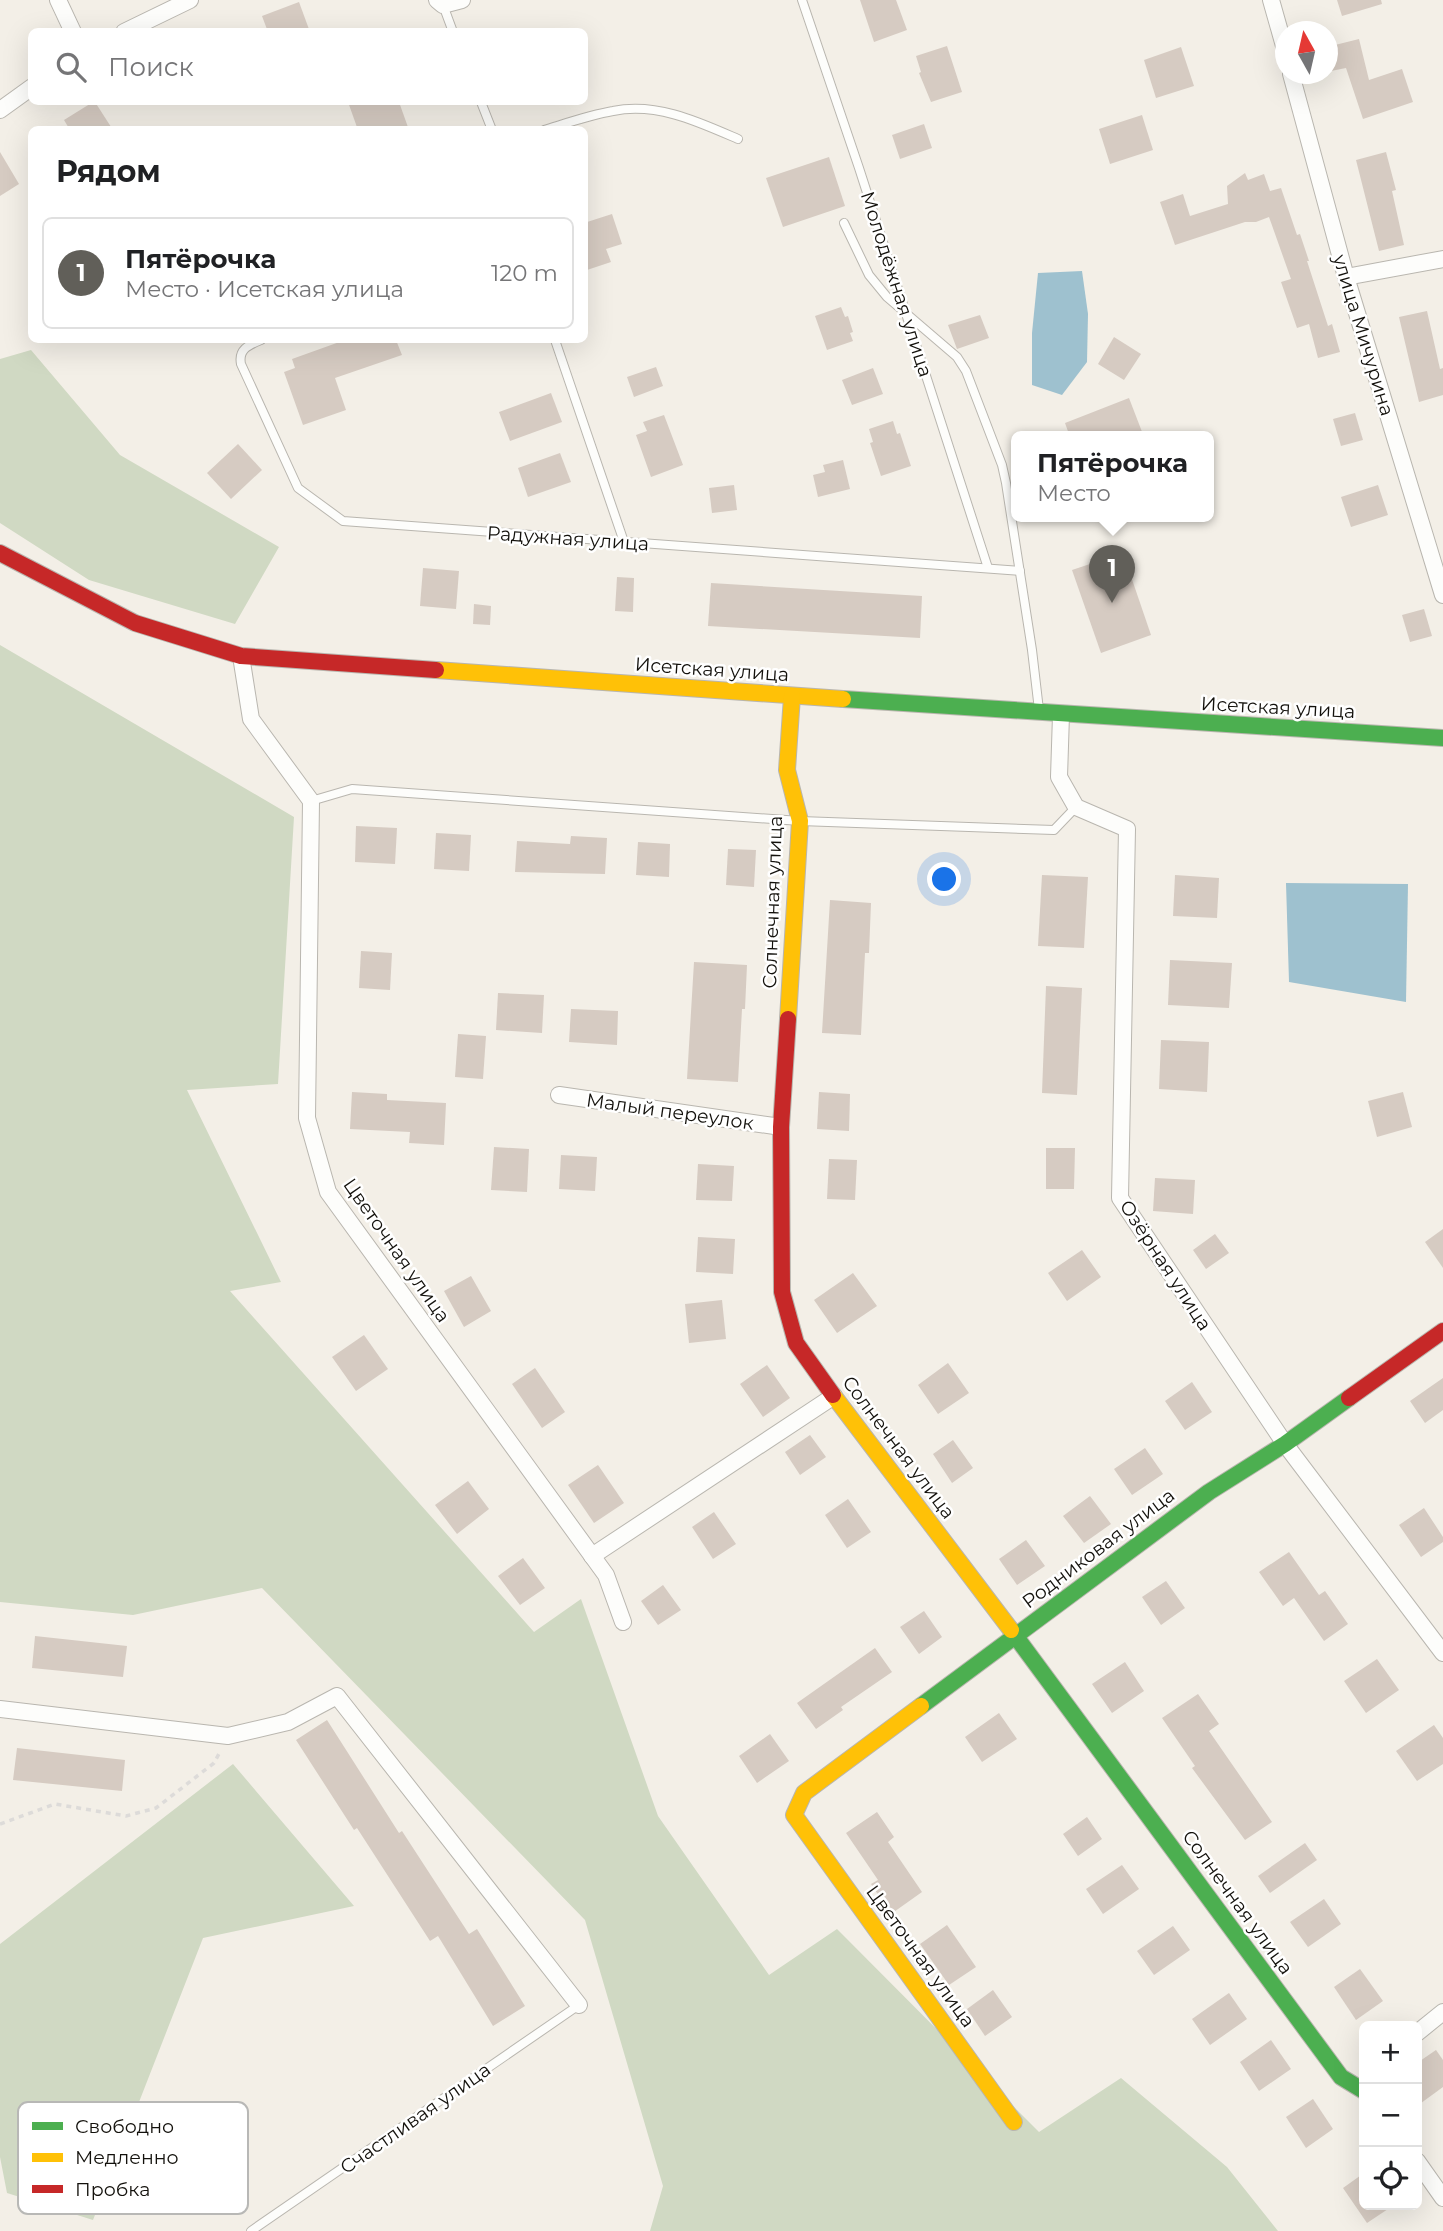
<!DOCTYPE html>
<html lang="ru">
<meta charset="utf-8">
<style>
:root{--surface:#fff;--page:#f2f2f2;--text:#202124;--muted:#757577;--line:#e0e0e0;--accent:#615f59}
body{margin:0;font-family:Montserrat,sans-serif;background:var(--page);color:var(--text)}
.controls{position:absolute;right:21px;bottom:21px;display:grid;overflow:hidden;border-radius:10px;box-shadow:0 7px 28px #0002}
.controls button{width:63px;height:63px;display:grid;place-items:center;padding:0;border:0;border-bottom:2px solid var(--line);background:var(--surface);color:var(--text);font:35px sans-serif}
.compass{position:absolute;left:1275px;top:21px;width:63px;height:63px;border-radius:50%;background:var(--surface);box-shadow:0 7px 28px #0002;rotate:352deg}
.you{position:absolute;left:945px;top:880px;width:24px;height:24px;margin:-18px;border:5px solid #fff;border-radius:50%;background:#1a73e8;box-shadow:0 0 0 10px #1a73e833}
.badge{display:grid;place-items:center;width:46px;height:46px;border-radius:50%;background:var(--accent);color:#fff;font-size:23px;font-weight:700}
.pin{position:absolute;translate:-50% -58px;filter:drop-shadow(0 2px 4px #0008)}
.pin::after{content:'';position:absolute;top:37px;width:24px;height:21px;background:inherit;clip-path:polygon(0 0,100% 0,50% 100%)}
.popup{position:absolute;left:1011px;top:431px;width:203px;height:91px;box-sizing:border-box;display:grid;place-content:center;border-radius:10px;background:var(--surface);filter:drop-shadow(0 2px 5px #0005);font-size:23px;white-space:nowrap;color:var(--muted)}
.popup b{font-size:26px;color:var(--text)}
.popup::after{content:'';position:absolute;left:50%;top:100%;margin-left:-14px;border:14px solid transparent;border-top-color:var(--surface)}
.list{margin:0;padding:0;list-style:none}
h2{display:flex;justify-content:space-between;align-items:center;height:91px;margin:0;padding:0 28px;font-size:30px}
h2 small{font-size:23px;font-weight:400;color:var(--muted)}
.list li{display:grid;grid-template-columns:46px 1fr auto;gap:21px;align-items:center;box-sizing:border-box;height:112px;margin:0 14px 14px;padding:0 14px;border:2px solid var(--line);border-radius:10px}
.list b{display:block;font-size:26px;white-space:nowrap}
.list p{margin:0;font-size:23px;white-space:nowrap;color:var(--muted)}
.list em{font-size:23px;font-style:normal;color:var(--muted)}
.icon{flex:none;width:38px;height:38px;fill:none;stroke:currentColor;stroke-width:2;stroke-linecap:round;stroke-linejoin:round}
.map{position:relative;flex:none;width:1443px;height:2231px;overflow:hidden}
.search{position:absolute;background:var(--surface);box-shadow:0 7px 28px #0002;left:28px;top:28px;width:560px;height:77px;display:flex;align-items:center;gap:18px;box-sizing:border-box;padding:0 24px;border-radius:10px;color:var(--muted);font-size:26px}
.panel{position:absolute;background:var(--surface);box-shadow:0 7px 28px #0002;left:28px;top:126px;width:560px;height:217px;border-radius:10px}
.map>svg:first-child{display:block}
.green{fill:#d0d9c3}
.water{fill:#9ec1cf}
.building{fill:#d6cbc2}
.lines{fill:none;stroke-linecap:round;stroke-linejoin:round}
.lane-casing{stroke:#b9b6af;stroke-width:10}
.street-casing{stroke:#b9b6af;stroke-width:18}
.fast-casing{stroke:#b9b6af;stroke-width:18}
.slow-casing{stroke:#b9b6af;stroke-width:18}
.jam-casing{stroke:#b9b6af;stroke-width:18}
.path{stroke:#dddbd9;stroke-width:3.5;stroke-dasharray:5 5;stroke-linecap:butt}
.lane{stroke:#fdfdfb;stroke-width:8}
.street{stroke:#fdfdfb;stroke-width:16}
.fast{stroke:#4caf50;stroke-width:16}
.slow{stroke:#ffc107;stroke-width:16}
.jam{stroke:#c62828;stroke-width:16}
.labels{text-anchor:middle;stroke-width:5;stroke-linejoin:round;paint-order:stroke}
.street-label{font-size:19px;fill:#13110c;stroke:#fff}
.key{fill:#fff;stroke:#b8b8b6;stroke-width:2}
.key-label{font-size:19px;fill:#13110c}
</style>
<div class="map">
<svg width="1443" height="2231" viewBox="0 0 1443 2231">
<rect width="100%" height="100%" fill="#f3efe7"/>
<g class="green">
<path d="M 31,350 L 120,455 L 279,547 L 235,624 L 89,580 L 0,523 L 0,359 Z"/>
<path d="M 0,645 L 294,817 L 278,1084 L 187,1090 L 281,1282 L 230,1291 L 534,1632 L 581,1599 L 658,1816 L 769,1975 L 837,1929 L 1039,2132 L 1121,2078 L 1227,2167 L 1278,2231 L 650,2231 L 663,2186 L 585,1920 L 262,1588 L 133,1615 L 0,1602 Z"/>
<path d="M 233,1764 L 354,1906 L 203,1938 L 93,2220 L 7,2193 L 0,2157 L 0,1944 Z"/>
</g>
<g class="water">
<path d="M 1082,271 L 1088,314 L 1087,362 L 1062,395 L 1032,385 L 1032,333 L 1038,273 Z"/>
<path d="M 1286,883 L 1408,884 L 1406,1002 L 1289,982 Z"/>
</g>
<g class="building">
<path d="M 860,0 L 896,0 L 907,30 L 874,42 Z"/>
<path d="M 1337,0 L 1381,0 L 1382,4 L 1342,16 Z"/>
<path d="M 299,2 L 310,32 L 268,32 L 262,16 Z"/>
<path d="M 1359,39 L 1369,80 L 1402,69 L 1413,102 L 1363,119 L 1346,68 L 1331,71 L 1327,56 L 1327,47 Z"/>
<path d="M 947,46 L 962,92 L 931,102 L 919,73 L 921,72 L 916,56 Z"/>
<path d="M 1181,47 L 1194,86 L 1156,98 L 1144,60 Z"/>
<path d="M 93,102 L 95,102 L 113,130 L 70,130 L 64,120 Z"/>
<path d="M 348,102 L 399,102 L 409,130 L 358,130 Z"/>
<path d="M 1142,115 L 1153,150 L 1110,164 L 1099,129 Z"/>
<path d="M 924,124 L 932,148 L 900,159 L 892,135 Z"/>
<path d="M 0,152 L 19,184 L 0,196 Z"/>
<path d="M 1386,152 L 1396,190 L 1392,191 L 1404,245 L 1379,251 L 1356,160 Z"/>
<path d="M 829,157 L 845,206 L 783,227 L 766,178 Z"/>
<path d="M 1245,173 L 1248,180 L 1264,174 L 1270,191 L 1281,188 L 1297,235 L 1300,234 L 1309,261 L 1307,261 L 1328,326 L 1332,324 L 1340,352 L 1318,358 L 1309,324 L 1297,328 L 1281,282 L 1291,279 L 1269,217 L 1256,222 L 1245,222 L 1175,245 L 1160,202 L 1183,194 L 1190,216 L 1228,204 L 1227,186 Z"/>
<path d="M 612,214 L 622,244 L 606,249 L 611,262 L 584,271 L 584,223 Z"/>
<path d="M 841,307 L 845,317 L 848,316 L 853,332 L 850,333 L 853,341 L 827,350 L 815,316 Z"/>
<path d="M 1427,311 L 1440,369 L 1443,368 L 1443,395 L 1419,402 L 1399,317 Z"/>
<path d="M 980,315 L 989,338 L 957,349 L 948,325 Z"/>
<path d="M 1114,337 L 1141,354 L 1124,380 L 1098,364 Z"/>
<path d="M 345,340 L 396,340 L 402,355 L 335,378 L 346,410 L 303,425 L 284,372 L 295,368 L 292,359 Z"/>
<path d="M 656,367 L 663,386 L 634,397 L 627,377 Z"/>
<path d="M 873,368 L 883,394 L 852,405 L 842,380 Z"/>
<path d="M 551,393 L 562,422 L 510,441 L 499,412 Z"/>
<path d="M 1129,398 L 1144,437 L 1070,437 L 1065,423 Z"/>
<path d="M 1355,413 L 1363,440 L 1341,446 L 1333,419 Z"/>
<path d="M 664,415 L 683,465 L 651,477 L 636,435 L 647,431 L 643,422 Z"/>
<path d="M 893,421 L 897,434 L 900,433 L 911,466 L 881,476 L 870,443 L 873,442 L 869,429 Z"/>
<path d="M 238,444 L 262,470 L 231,499 L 207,473 Z"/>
<path d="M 560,453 L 571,482 L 528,497 L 518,468 Z"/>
<path d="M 843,460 L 850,489 L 818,497 L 813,475 L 825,472 L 823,465 Z"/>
<path d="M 734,485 L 737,510 L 712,513 L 709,488 Z"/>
<path d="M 1378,485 L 1388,515 L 1351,527 L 1341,497 Z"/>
<path d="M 1123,553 L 1151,635 L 1101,653 L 1072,570 Z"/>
<path d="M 423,568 L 459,571 L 456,609 L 420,606 Z"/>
<path d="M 617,577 L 634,578 L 633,612 L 615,611 Z"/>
<path d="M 711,583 L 922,596 L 920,638 L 708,626 Z"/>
<path d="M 474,604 L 491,606 L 490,625 L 473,624 Z"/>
<path d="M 1424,609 L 1432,636 L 1410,642 L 1402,615 Z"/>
<path d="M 356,826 L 397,828 L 395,864 L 355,862 Z"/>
<path d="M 436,833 L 471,835 L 469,871 L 434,869 Z"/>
<path d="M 571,836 L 607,838 L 605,874 L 515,872 L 517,841 L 570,844 Z"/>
<path d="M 638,842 L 670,844 L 669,877 L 636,875 Z"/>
<path d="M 728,849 L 756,850 L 754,887 L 726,885 Z"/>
<path d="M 1042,875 L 1088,877 L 1084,948 L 1038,946 Z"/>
<path d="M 1175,875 L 1219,878 L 1217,918 L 1173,916 Z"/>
<path d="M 830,900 L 871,903 L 869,953 L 865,953 L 861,1035 L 822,1033 Z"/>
<path d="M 361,951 L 392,953 L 390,990 L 359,988 Z"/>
<path d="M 1170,960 L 1232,963 L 1229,1008 L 1168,1005 Z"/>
<path d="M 694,962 L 747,965 L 745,1009 L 742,1009 L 738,1082 L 687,1079 Z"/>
<path d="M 1046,986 L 1082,988 L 1077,1095 L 1042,1093 Z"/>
<path d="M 498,993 L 544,995 L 542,1033 L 496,1030 Z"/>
<path d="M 571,1009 L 618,1011 L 617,1045 L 569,1042 Z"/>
<path d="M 458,1034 L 486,1036 L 483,1079 L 455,1077 Z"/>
<path d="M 1161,1040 L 1209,1042 L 1207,1092 L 1159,1089 Z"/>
<path d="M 352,1092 L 387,1094 L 387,1100 L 446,1103 L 444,1145 L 409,1143 L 410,1132 L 350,1129 Z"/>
<path d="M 819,1092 L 850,1094 L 849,1131 L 817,1129 Z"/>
<path d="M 1403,1092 L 1412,1127 L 1377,1137 L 1368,1101 Z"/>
<path d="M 494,1147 L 529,1149 L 527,1192 L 491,1190 Z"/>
<path d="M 1046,1148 L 1075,1148 L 1074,1189 L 1046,1189 Z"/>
<path d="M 561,1155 L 597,1157 L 595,1191 L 559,1189 Z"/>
<path d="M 829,1159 L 857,1160 L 855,1200 L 827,1199 Z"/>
<path d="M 698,1164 L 734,1166 L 732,1201 L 696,1200 Z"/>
<path d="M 1155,1178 L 1195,1180 L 1193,1214 L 1153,1211 Z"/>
<path d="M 1443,1229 L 1443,1268 L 1425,1242 Z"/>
<path d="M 1215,1234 L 1229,1253 L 1206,1269 L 1193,1250 Z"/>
<path d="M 698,1237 L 735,1239 L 733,1274 L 696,1272 Z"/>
<path d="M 1082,1250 L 1101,1277 L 1067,1301 L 1048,1273 Z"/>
<path d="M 853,1273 L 877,1306 L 837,1333 L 814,1300 Z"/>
<path d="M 471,1276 L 491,1311 L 464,1327 L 444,1291 Z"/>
<path d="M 722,1300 L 726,1339 L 689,1343 L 685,1304 Z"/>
<path d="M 364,1335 L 388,1369 L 356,1391 L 332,1357 Z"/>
<path d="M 948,1363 L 969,1393 L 938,1414 L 918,1385 Z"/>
<path d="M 767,1365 L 790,1398 L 763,1417 L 740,1384 Z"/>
<path d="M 535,1368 L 565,1412 L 542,1428 L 512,1384 Z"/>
<path d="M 1443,1378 L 1443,1410 L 1425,1423 L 1410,1401 Z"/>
<path d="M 1192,1382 L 1212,1412 L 1185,1430 L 1165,1401 Z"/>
<path d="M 810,1435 L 826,1457 L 800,1475 L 785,1452 Z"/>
<path d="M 953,1440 L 973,1468 L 952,1483 L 933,1454 Z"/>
<path d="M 1145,1448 L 1163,1474 L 1132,1495 L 1114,1469 Z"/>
<path d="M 598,1465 L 624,1503 L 594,1523 L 568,1485 Z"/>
<path d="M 468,1481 L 489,1509 L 457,1534 L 435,1505 Z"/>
<path d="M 1090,1496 L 1111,1524 L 1084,1543 L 1063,1516 Z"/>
<path d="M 848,1499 L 871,1532 L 847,1548 L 825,1515 Z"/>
<path d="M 1424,1508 L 1443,1537 L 1443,1542 L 1421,1557 L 1399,1525 Z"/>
<path d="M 714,1512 L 736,1544 L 713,1559 L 692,1527 Z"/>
<path d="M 1026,1540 L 1045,1566 L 1017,1585 L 999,1559 Z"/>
<path d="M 1289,1552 L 1319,1595 L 1325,1591 L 1348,1624 L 1324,1641 L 1294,1598 L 1283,1606 L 1259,1572 Z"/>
<path d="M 523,1558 L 545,1588 L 520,1605 L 498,1576 Z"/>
<path d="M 1166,1581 L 1185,1608 L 1161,1625 L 1142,1597 Z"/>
<path d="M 663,1585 L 681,1610 L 658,1625 L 641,1601 Z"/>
<path d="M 924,1611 L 942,1637 L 919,1654 L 900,1627 Z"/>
<path d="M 35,1636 L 127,1646 L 123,1677 L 32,1668 Z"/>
<path d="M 875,1648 L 892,1672 L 841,1707 L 843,1710 L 816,1729 L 797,1703 Z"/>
<path d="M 1377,1659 L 1399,1690 L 1366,1713 L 1344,1681 Z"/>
<path d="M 1125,1662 L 1144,1691 L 1112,1713 L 1092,1684 Z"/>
<path d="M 1198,1694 L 1219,1724 L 1209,1731 L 1272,1822 L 1245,1840 L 1192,1768 L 1195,1766 L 1162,1718 Z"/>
<path d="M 999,1713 L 1017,1739 L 982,1762 L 965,1737 Z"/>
<path d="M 327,1720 L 399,1833 L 402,1831 L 469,1934 L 477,1929 L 525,2006 L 493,2026 L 438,1936 L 430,1941 L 357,1828 L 354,1830 L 296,1740 Z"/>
<path d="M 1434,1725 L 1443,1738 L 1443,1764 L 1417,1781 L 1396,1751 Z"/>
<path d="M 770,1734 L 789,1761 L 757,1783 L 739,1756 Z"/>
<path d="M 17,1748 L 125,1760 L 122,1791 L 13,1780 Z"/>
<path d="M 877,1812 L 894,1837 L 888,1842 L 922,1892 L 891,1914 L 871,1884 L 878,1880 L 846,1833 Z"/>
<path d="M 1087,1817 L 1102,1839 L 1078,1856 L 1063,1834 Z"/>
<path d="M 1305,1843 L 1317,1860 L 1270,1893 L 1258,1876 Z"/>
<path d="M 1122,1865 L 1139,1889 L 1103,1914 L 1086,1889 Z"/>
<path d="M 1324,1899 L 1341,1924 L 1308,1947 L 1290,1922 Z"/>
<path d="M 947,1925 L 976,1967 L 949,1985 L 920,1944 Z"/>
<path d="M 1173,1926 L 1190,1950 L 1154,1975 L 1137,1951 Z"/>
<path d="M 1360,1969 L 1383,2001 L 1356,2020 L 1334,1987 Z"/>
<path d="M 993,1990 L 1012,2017 L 985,2036 L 967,2009 Z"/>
<path d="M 1229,1993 L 1247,2019 L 1210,2045 L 1192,2019 Z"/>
<path d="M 1271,2040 L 1291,2069 L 1259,2091 L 1240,2062 Z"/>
<path d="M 1436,2050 L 1443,2060 L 1443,2087 L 1417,2106 L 1417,2063 Z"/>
<path d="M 1313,2099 L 1333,2129 L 1306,2148 L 1286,2117 Z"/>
<path d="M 1364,2173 L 1364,2205 L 1394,2205 L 1367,2223 L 1343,2188 Z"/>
</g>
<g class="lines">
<defs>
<g id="lane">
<path d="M 802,0 L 859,168 L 988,568"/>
<path d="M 443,5 L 453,32"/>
<path d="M 481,102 L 492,130"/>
<path d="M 544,130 C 567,123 590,115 613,111 C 657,102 699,122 738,139"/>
<path d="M 844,223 L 869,275 L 887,297 L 957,357 L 966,371 L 1002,465 L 1006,483 L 1032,650 L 1039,710"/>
<path d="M 261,340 C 249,345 238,349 241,364 L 298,488 L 343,521 L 1020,571"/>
<path d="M 555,340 L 624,542"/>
<path d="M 311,801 L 352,789 L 800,821 L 1054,830 L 1076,807"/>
<path d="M 251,2231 L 579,2005"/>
</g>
<g id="street">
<path d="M 58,0 L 73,32"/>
<path d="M 437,0 L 443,5 L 462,0"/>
<path d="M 1271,0 L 1286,53"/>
<path d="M 124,32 L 190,0"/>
<path d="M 1291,74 L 1346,277 L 1443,595"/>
<path d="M 0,110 L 32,87"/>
<path d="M 1346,277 L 1443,259"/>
<path d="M 241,656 L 251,719 L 311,801 L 307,1118 L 328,1192 L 606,1575 L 623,1622"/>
<path d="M 1061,715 L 1059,777 L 1076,807 L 1127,829 L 1120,1198 L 1285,1444 L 1443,1653"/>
<path d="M 559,1095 L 781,1127"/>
<path d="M 592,1556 L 834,1396"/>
<path d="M 0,1709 L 228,1736 L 288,1722 L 337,1696 L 579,2005"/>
<path d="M 1417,2033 L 1443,2012"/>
<path d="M 1417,2161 L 1443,2198"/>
</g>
<g id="fast">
<path d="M 843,699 L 1443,738"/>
<path d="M 1011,1630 L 1341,2077 L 1364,2091"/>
<path d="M 921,1706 L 1209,1492 L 1285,1444 L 1349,1398"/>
</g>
<g id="slow">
<path d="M 436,670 L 843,699"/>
<path d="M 788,1019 L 800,821 L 787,770 L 792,696"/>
<path d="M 833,1395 L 1011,1630"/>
<path d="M 921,1706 L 804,1793 L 794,1815 L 1014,2122"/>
</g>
<g id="jam">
<path d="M 0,553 L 135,623 L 241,656 L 436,670"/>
<path d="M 788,1019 L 781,1127 L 782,1292 L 796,1343 L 833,1395"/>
<path d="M 1349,1398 L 1443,1331"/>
</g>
</defs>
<use href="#lane" class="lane-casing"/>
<use href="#street" class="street-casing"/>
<use href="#fast" class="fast-casing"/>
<use href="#slow" class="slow-casing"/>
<use href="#jam" class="jam-casing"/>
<path class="path" d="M 0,1824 L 55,1804 L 126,1816 L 156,1808 L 214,1763 L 221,1750"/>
<use href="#lane" class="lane"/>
<use href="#street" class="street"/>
<use href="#fast" class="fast"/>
<use href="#slow" class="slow"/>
<use href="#jam" class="jam"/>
</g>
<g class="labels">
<g class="street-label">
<text transform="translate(897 284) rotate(72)" y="7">Молодёжная улица</text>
<text transform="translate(1364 335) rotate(73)" y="7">улица Мичурина</text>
<text transform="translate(568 538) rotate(4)" y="7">Радужная улица</text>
<text transform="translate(712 669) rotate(4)" y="7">Исетская улица</text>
<text transform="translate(1278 707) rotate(3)" y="7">Исетская улица</text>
<text transform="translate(772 902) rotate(-88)" y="7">Солнечная улица</text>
<text transform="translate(670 1111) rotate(8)" y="7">Малый переулок</text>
<text transform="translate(397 1250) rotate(55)" y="7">Цветочная улица</text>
<text transform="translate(1166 1265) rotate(57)" y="7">Озёрная улица</text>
<text transform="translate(899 1447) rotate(53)" y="7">Солнечная улица</text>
<text transform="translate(1098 1548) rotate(-37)" y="7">Родниковая улица</text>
<text transform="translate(1238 1902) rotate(54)" y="7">Солнечная улица</text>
<text transform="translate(921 1956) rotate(54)" y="7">Цветочная улица</text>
<text transform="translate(415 2118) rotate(-35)" y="7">Счастливая улица</text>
</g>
</g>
<rect x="18" y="2102" width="230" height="112" rx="10" class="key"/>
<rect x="32" y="2122" width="31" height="8" fill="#4caf50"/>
<rect x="32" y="2153" width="31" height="9" fill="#ffc107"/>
<rect x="32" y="2185" width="31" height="8" fill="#c62828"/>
<g class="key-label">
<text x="75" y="2133">Свободно</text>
<text x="75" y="2164">Медленно</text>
<text x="75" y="2196">Пробка</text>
</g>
</svg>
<div class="controls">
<button>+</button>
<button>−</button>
<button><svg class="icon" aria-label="locate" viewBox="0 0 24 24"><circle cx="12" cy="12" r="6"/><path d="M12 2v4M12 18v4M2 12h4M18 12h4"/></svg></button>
</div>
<svg class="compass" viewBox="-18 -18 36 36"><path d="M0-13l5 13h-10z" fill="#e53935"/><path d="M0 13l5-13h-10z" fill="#757577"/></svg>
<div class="you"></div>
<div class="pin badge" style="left:1112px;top:603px">1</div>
<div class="popup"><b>Пятёрочка</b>Место</div>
<div class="search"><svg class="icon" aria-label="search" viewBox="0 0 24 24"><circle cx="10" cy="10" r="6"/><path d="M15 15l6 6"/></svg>Поиск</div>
<section class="panel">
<h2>Рядом<small></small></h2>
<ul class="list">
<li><span class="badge">1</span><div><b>Пятёрочка</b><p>Место · Исетская улица</p></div><em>120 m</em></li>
</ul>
</section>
</div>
